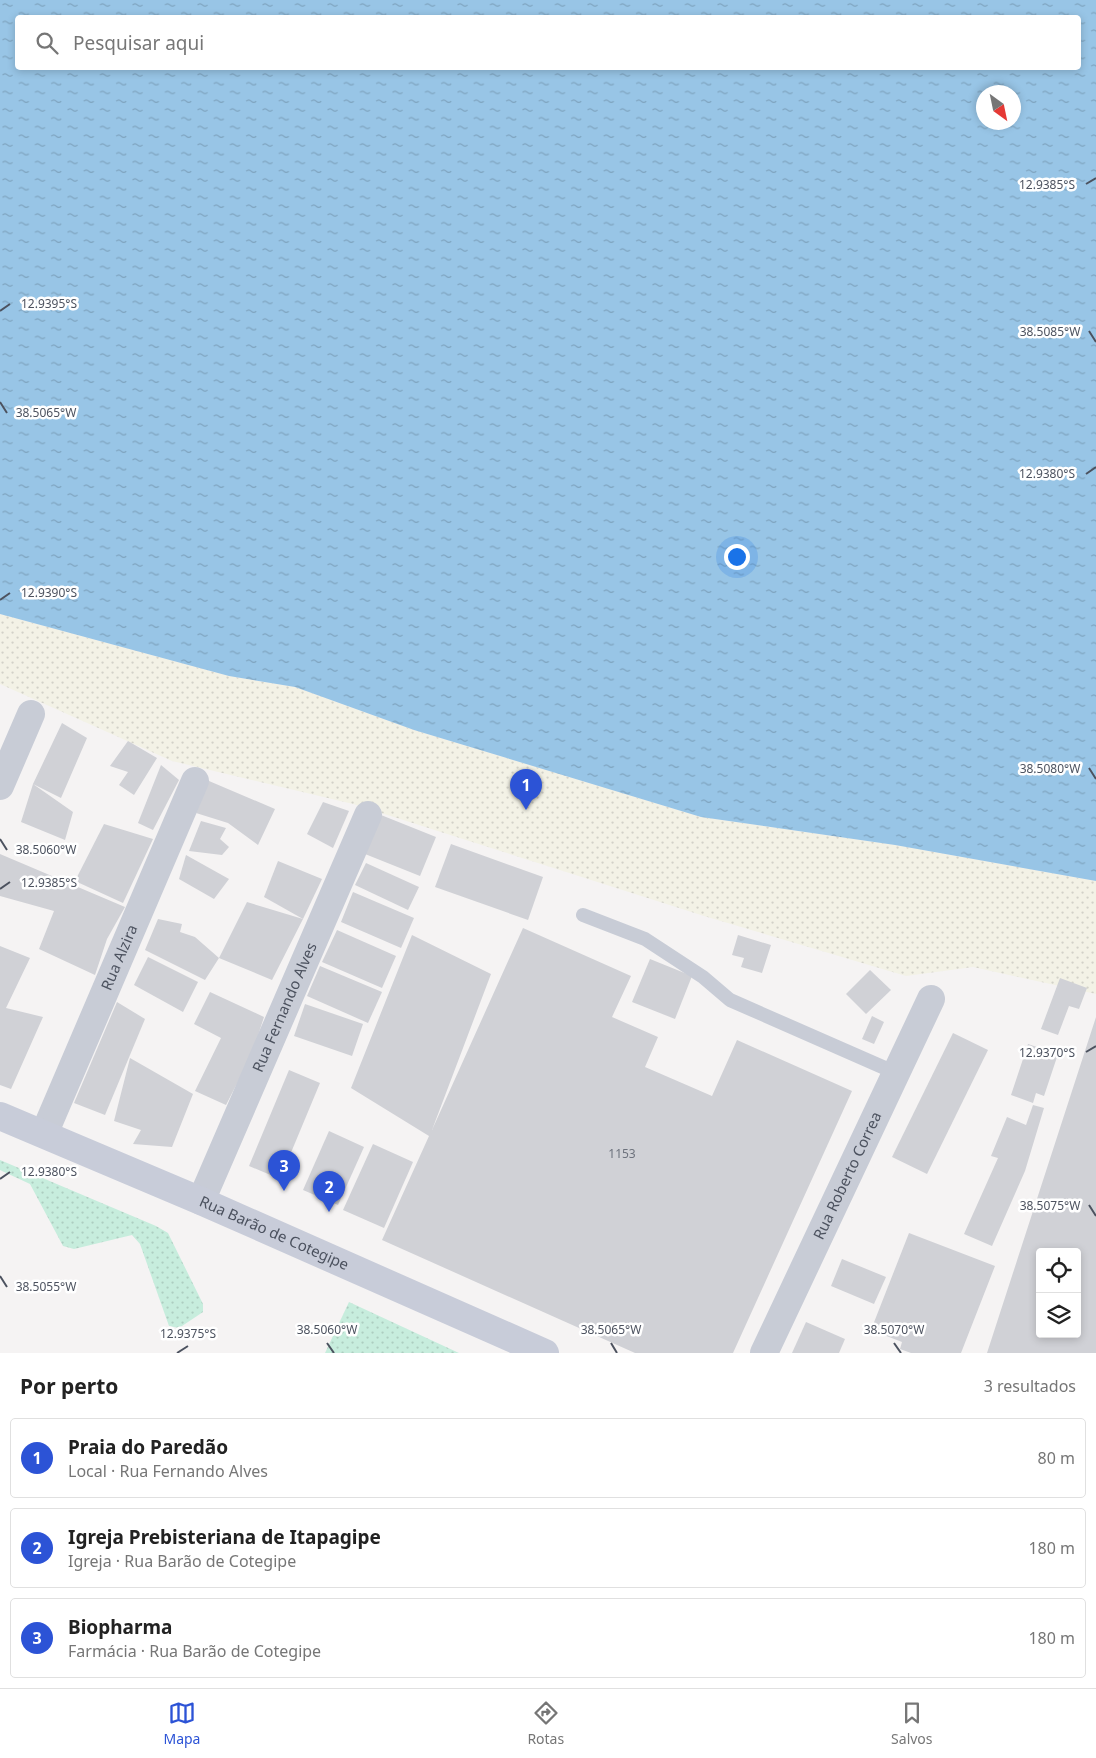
<!DOCTYPE html>
<html lang="pt">
<meta charset="utf-8">
<style>
:root{--surface:#fff;--page:#f2f2f2;--text:#222;--muted:#767676;--line:#e0e0e0;--accent:#2c53d6}
body{margin:0;font-family:"Noto Sans",sans-serif;background:var(--page);color:var(--text)}
.controls{position:absolute;right:15px;bottom:15px;display:grid;overflow:hidden;border-radius:5px;box-shadow:0 2px 8px #0003}
.controls button{width:45px;height:45px;display:grid;place-items:center;padding:0;border:0;border-bottom:1px solid var(--line);background:var(--surface);color:var(--text);font:25px sans-serif}
.compass{position:absolute;left:976px;top:85px;width:45px;height:45px;border-radius:50%;background:var(--surface);box-shadow:0 2px 8px #0003;rotate:147deg}
.you{position:absolute;left:736px;top:556px;width:18px;height:18px;margin:-12px;border:4px solid #fff;border-radius:50%;background:#1a73e8;box-shadow:0 0 0 8px #1a73e833}
.badge{display:grid;place-items:center;width:32px;height:32px;border-radius:50%;background:var(--accent);color:#fff;font-size:16px;font-weight:700}
.pin{position:absolute;translate:-50% -41px;filter:drop-shadow(0 1px 2px #0008)}
.pin::after{content:'';position:absolute;top:26px;width:18px;height:15px;background:inherit;clip-path:polygon(0 0,100% 0,50% 100%)}
.list{margin:0;padding:0;list-style:none}
h2{display:flex;justify-content:space-between;align-items:center;height:65px;margin:0;padding:0 20px;font-size:21px}
h2 small{font-size:16px;font-weight:400;color:var(--muted)}
.list li{display:grid;grid-template-columns:32px 1fr auto;gap:15px;align-items:center;box-sizing:border-box;height:80px;margin:0 10px 10px;padding:0 10px;border:1px solid var(--line);border-radius:5px}
.list b{display:block;font-size:19px;white-space:nowrap}
.list p{margin:0;font-size:16px;white-space:nowrap;color:var(--muted)}
.list em{font-size:16px;font-style:normal;color:var(--muted)}
.icon{flex:none;width:28px;height:28px;fill:none;stroke:currentColor;stroke-width:2;stroke-linecap:round;stroke-linejoin:round}
.map{position:relative;flex:none;width:1096px;height:1353px;overflow:hidden}
.search{position:absolute;background:var(--surface);box-shadow:0 2px 8px #0003;left:15px;right:15px;top:15px;height:55px;display:flex;align-items:center;gap:12px;box-sizing:border-box;padding:0 18px;border-radius:5px;color:var(--muted);font-size:19px}
.sheet{height:335px;background:var(--surface)}
nav{display:flex;justify-content:space-around;align-items:center;box-sizing:border-box;height:70px;border-top:1px solid var(--line);background:var(--surface);font-size:14px;color:var(--muted)}
nav a{display:grid;justify-items:center;gap:2px}
nav .on{color:var(--accent)}
.map>svg:first-child{display:block}
.grass{fill:url(#grass-dots)}
.sand{fill:url(#sand-dots)}
.water{fill:url(#water-ripples);fill-rule:evenodd}
.building{fill:#d0d1d6;fill-rule:evenodd}
.lines{fill:none;stroke-linecap:round;stroke-linejoin:round}
.lane{stroke:#c8ccd6;stroke-width:14}
.street{stroke:#c8ccd6;stroke-width:28}
.secondary{stroke:#c8ccd9;stroke-width:28}
.ticks{fill:none;stroke:#4c525f;stroke-width:2}
.labels{text-anchor:middle;stroke-width:5;stroke-linejoin:round;paint-order:stroke}
.number-label{font-size:12px;fill:#6d727d}
.street-label{font-size:15px;fill:#4c525f;stroke:#fff}
.ticks-label{font-size:12px;text-anchor:middle;fill:#4c525f;stroke:#fff;stroke-width:5;stroke-linejoin:round;paint-order:stroke}
</style>
<div class="map">
<svg width="1096" height="1353" viewBox="0 0 1096 1353">
<defs>
<pattern id="grass-dots" width="8" height="8" patternUnits="userSpaceOnUse" patternTransform="scale(1.25)"><rect width="8" height="8" fill="#c7eddd"/><path d="M2 2h.1M6 6h.1" fill="none" stroke="#adcdc0" stroke-width="1.8" stroke-linecap="round"/></pattern>
<pattern id="sand-dots" width="8" height="8" patternUnits="userSpaceOnUse" patternTransform="scale(1.25)"><rect width="8" height="8" fill="#f3f2e6"/><path d="M2 2h.1M6 6h.1" fill="none" stroke="#d2d1c8" stroke-width="1.8" stroke-linecap="round"/></pattern>
<pattern id="water-ripples" width="26" height="14" patternUnits="userSpaceOnUse" patternTransform="scale(1.25)"><rect width="26" height="14" fill="#98c5e6"/><path d="M2 4q2-2 4 0t4 0M15 11q2-2 4 0t4 0" fill="none" stroke="#7ea3be"/></pattern>
</defs>
<rect width="100%" height="100%" fill="#f5f3f3"/>
<g class="grass">
<path d="M 0,1160 L 156,1226 L 168,1233 L 203,1304 L 203,1312 L 179,1328 L 169,1326 L 140,1244 L 132,1235 L 74,1249 L 63,1246 L 30,1184 L 0,1170 Z"/>
<path d="M 349,1302 L 459,1353 L 325,1353 Z"/>
</g>
<path class="sand" d="M 0,614 L 229,676 L 295,687 L 414,730 L 701,817 L 895,845 L 1096,881 L 1096,994 L 973,967 L 906,976 L 704,916 L 353,804 L 172,761 L 0,684 Z"/>
<path class="water" d="M 0,0 L 1096,0 L 1096,881 L 895,845 L 701,817 L 414,730 L 295,687 L 229,676 L 0,614 ZM 18,18 L 1078,18 L 1078,68 L 18,68 ZM 984,92 L 1014,92 L 1014,122 L 984,122 Z"/>
<g class="building">
<path d="M 62,723 L 87,738 L 61,798 L 33,784 L 73,812 L 65,840 L 21,822 L 33,784 Z"/>
<path d="M 128,741 L 157,758 L 134,795 L 119,785 L 128,772 L 110,766 Z"/>
<path d="M 161,765 L 179,780 L 153,830 L 138,823 Z"/>
<path d="M 209,781 L 275,809 L 258,845 L 228,823 L 196,813 Z"/>
<path d="M 323,802 L 349,811 L 333,848 L 307,834 Z"/>
<path d="M 381,815 L 436,837 L 420,876 L 365,854 Z"/>
<path d="M 201,821 L 226,828 L 220,839 L 229,847 L 222,855 L 189,851 Z"/>
<path d="M 104,824 L 153,839 L 123,903 L 75,881 Z"/>
<path d="M 451,844 L 543,877 L 528,920 L 435,887 Z"/>
<path d="M 0,854 L 125,907 L 107,939 L 95,975 L 39,949 L 54,911 L 0,896 Z"/>
<path d="M 186,855 L 229,879 L 214,899 L 179,879 Z"/>
<path d="M 278,861 L 322,879 L 303,919 L 264,897 Z"/>
<path d="M 366,863 L 419,887 L 408,910 L 355,885 Z"/>
<path d="M 353,892 L 414,918 L 401,948 L 341,922 Z"/>
<path d="M 247,902 L 303,919 L 272,980 L 219,958 L 205,980 L 145,950 L 158,919 L 182,924 L 180,932 L 195,937 L 219,958 Z"/>
<path d="M 523,928 L 631,976 L 612,1017 L 658,1037 L 645,1067 L 712,1096 L 737,1040 L 852,1091 L 733,1353 L 635,1353 L 382,1240 L 429,1136 L 351,1088 L 412,935 L 491,974 L 432,1130 Z"/>
<path d="M 337,930 L 396,956 L 382,988 L 322,962 Z"/>
<path d="M 738,935 L 771,945 L 762,973 L 741,967 L 744,958 L 732,955 Z"/>
<path d="M 0,946 L 30,958 L 6,1008 L 43,1017 L 11,1089 L 0,1085 Z"/>
<path d="M 148,957 L 198,982 L 183,1012 L 134,985 Z"/>
<path d="M 650,959 L 692,976 L 675,1019 L 632,1002 Z"/>
<path d="M 320,966 L 382,992 L 368,1023 L 307,996 Z"/>
<path d="M 870,970 L 891,990 L 866,1014 L 846,994 Z"/>
<path d="M 1060,978 L 1087,988 L 1079,1009 L 1069,1006 L 1058,1035 L 1041,1029 Z"/>
<path d="M 210,992 L 264,1017 L 252,1054 L 226,1105 L 195,1091 L 221,1038 L 194,1024 Z"/>
<path d="M 117,1002 L 145,1019 L 105,1115 L 74,1103 Z"/>
<path d="M 305,1004 L 363,1024 L 352,1056 L 294,1036 Z"/>
<path d="M 872,1016 L 884,1022 L 874,1044 L 862,1039 Z"/>
<path d="M 1096,1017 L 1096,1353 L 987,1353 ZM 1040,1252 L 1077,1252 L 1077,1334 L 1040,1334 Z"/>
<path d="M 953,1033 L 988,1050 L 927,1174 L 892,1157 Z"/>
<path d="M 1028,1044 L 1058,1054 L 1044,1096 L 1036,1093 L 1033,1103 L 1011,1095 Z"/>
<path d="M 130,1058 L 193,1094 L 172,1147 L 133,1144 L 141,1130 L 114,1121 Z"/>
<path d="M 289,1070 L 320,1083 L 280,1179 L 249,1166 Z"/>
<path d="M 1033,1105 L 1044,1108 L 1025,1171 L 992,1246 L 964,1234 L 998,1158 L 991,1156 L 1007,1117 L 1026,1125 Z"/>
<path d="M 329,1131 L 364,1147 L 338,1205 L 303,1190 Z"/>
<path d="M 373,1144 L 413,1162 L 384,1228 L 343,1210 Z"/>
<path d="M 909,1233 L 995,1266 L 961,1353 L 911,1353 L 900,1349 L 902,1342 L 871,1330 Z"/>
<path d="M 842,1259 L 886,1277 L 874,1304 L 831,1286 Z"/>
<path d="M 806,1322 L 845,1339 L 839,1353 L 792,1353 Z"/>
</g>
<g class="lines">
<path class="lane" d="M 583,915 L 645,939 L 703,977 L 730,1000 L 894,1072"/>
<g class="street">
<path d="M 0,786 L 31,714"/>
<path id="s1" d="M 44,1134 L 195,781"/>
<path id="s2" d="M 201,1201 L 368,815"/>
<path id="s3" d="M 764,1353 L 931,999"/>
</g>
<path class="secondary" id="s4" d="M 0,1116 L 201,1201 L 545,1353"/>
</g>
<path class="ticks" d="M 1086,184 L 1096,178M 0,311 L 10,304M 1089,331 L 1096,342M 0,402 L 7,413M 1086,474 L 1096,467M 0,600 L 10,593M 1089,768 L 1096,779M 0,839 L 7,850M 0,889 L 10,882M 1086,1052 L 1096,1046M 0,1179 L 10,1172M 1089,1205 L 1096,1216M 0,1276 L 7,1287M 327,1343 L 334,1353M 611,1343 L 617,1353M 894,1343 L 901,1353M 177,1353 L 188,1346"/>
<g class="labels">
<g class="number-label">
<text x="622" y="1158">1153</text>
</g>
<g class="street-label">
<text dy="5" stroke="none"><textPath href="#s1" startOffset="192">Rua Alzira</textPath></text>
<text dy="5" stroke="none"><textPath href="#s2" startOffset="211">Rua Fernando Alves</textPath></text>
<text dy="5" stroke="none"><textPath href="#s3" startOffset="196">Rua Roberto Correa</textPath></text>
<text dy="5" stroke="none"><textPath href="#s4" startOffset="298">Rua Barão de Cotegipe</textPath></text>
</g>
</g>
<g class="ticks-label">
<text x="1047" y="189">12.9385°S</text>
<text x="49" y="308">12.9395°S</text>
<text x="1050" y="336">38.5085°W</text>
<text x="46" y="417">38.5065°W</text>
<text x="1047" y="478">12.9380°S</text>
<text x="49" y="597">12.9390°S</text>
<text x="1050" y="773">38.5080°W</text>
<text x="46" y="854">38.5060°W</text>
<text x="49" y="887">12.9385°S</text>
<text x="1047" y="1057">12.9370°S</text>
<text x="49" y="1176">12.9380°S</text>
<text x="1050" y="1210">38.5075°W</text>
<text x="46" y="1291">38.5055°W</text>
<text x="327" y="1334">38.5060°W</text>
<text x="611" y="1334">38.5065°W</text>
<text x="894" y="1334">38.5070°W</text>
<text x="188" y="1338">12.9375°S</text>
</g>
</svg>
<div class="controls">
<button><svg class="icon" aria-label="locate" viewBox="0 0 24 24"><circle cx="12" cy="12" r="6"/><path d="M12 2v4M12 18v4M2 12h4M18 12h4"/></svg></button>
<button><svg class="icon" aria-label="layers" viewBox="0 0 24 24"><path d="M12 4l9 5-9 5-9-5zM3 14l9 5 9-5"/></svg></button>
</div>
<svg class="compass" viewBox="-18 -18 36 36"><path d="M0-13l5 13h-10z" fill="#e53935"/><path d="M0 13l5-13h-10z" fill="#767676"/></svg>
<div class="you"></div>
<div class="pin badge" style="left:526px;top:810px">1</div>
<div class="pin badge" style="left:329px;top:1212px">2</div>
<div class="pin badge" style="left:284px;top:1191px">3</div>
<div class="search"><svg class="icon" aria-label="search" viewBox="0 0 24 24"><circle cx="10" cy="10" r="6"/><path d="M15 15l6 6"/></svg>Pesquisar aqui</div>
</div>
<section class="sheet">
<h2>Por perto<small>3 resultados</small></h2>
<ul class="list">
<li><span class="badge">1</span><div><b>Praia do Paredão</b><p>Local · Rua Fernando Alves</p></div><em>80 m</em></li>
<li><span class="badge">2</span><div><b>Igreja Prebisteriana de Itapagipe</b><p>Igreja · Rua Barão de Cotegipe</p></div><em>180 m</em></li>
<li><span class="badge">3</span><div><b>Biopharma</b><p>Farmácia · Rua Barão de Cotegipe</p></div><em>180 m</em></li>
</ul>
</section>
<nav>
<a class="on"><svg class="icon" aria-label="map" viewBox="0 0 24 24"><path d="M3 6l6-2 6 2 6-2v14l-6 2-6-2-6 2zM9 4v14M15 6v14"/></svg>Mapa</a>
<a><svg class="icon" aria-label="directions" viewBox="0 0 24 24"><path d="M12 3l9 9-9 9-9-9zM9 14v-3h6M13 9l2 2-2 2"/></svg>Rotas</a>
<a><svg class="icon" aria-label="saved" viewBox="0 0 24 24"><path d="M7 4h10v16l-5-4-5 4z"/></svg>Salvos</a>
</nav>
